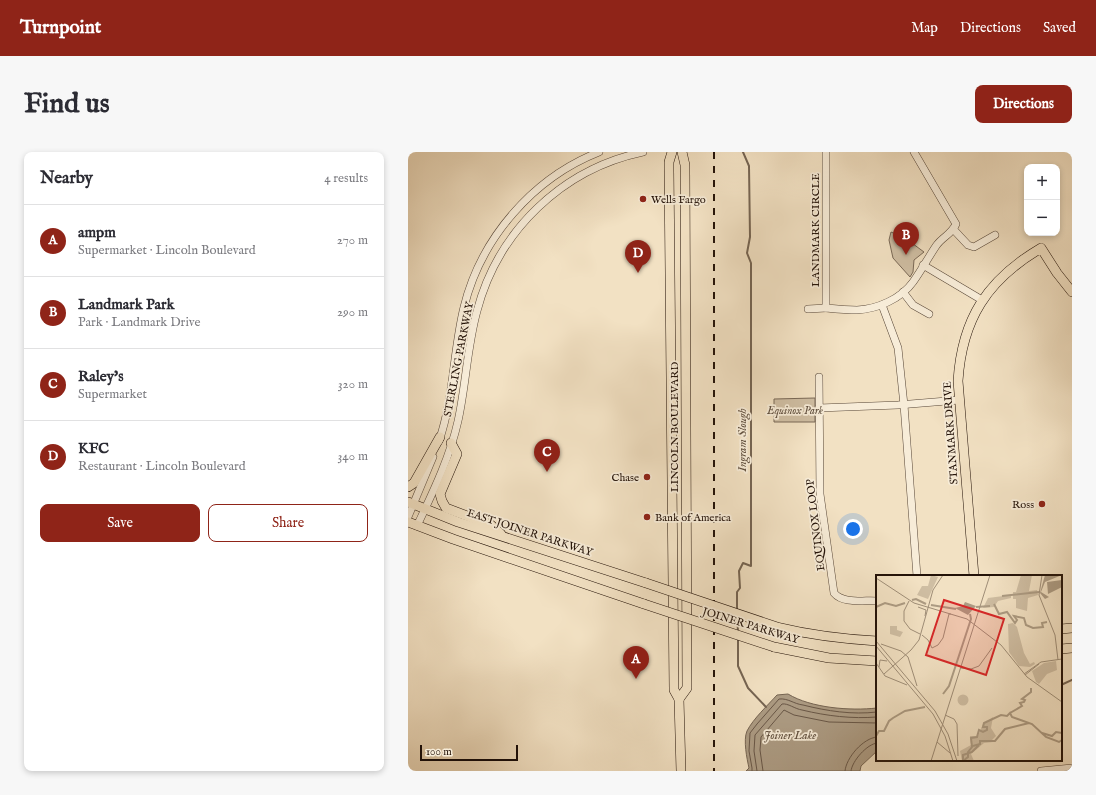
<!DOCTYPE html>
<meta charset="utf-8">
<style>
:root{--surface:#fff;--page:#f7f7f7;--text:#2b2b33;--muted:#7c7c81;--line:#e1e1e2;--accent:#8f2418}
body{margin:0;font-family:"IM FELL English",serif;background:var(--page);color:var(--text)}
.controls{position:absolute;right:12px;top:12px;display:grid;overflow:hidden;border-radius:8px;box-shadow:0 2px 6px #0003}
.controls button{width:36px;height:36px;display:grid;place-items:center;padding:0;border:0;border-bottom:1px solid var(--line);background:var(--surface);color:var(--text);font:20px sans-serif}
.scale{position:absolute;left:12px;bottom:10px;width:98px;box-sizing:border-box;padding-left:4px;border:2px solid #231208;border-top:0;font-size:11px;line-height:14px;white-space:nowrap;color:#231208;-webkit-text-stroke:3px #f7ecd8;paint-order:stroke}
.you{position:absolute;left:445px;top:377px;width:14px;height:14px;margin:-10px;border:3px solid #fff;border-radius:50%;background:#1a73e8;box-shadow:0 0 0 6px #1a73e833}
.badge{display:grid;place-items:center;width:26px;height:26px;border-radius:50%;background:var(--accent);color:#fff;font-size:13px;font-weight:700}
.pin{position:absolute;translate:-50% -33px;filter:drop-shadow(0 1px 2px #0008)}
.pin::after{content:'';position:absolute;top:21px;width:14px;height:12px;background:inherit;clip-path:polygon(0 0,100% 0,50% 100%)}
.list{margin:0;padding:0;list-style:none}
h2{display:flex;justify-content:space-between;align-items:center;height:52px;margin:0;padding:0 16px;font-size:17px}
h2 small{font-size:13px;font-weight:400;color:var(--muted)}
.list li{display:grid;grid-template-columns:26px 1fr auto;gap:12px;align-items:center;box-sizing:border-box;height:72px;padding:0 16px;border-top:1px solid var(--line)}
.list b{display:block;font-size:15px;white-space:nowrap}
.list p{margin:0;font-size:13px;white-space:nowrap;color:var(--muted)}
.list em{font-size:13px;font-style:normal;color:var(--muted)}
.actions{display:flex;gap:8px;padding:12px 16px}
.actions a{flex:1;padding:9px 0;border:1px solid var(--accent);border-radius:8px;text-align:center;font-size:14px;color:var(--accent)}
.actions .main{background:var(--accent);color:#fff}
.map{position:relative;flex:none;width:664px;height:619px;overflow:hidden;border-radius:8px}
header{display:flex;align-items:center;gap:24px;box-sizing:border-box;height:56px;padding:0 20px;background:var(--accent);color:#fff}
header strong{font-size:19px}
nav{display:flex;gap:22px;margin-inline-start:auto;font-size:14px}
.intro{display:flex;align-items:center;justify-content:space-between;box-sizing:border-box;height:96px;padding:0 24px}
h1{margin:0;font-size:28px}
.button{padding:10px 18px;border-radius:8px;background:var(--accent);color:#fff;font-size:14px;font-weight:700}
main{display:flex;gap:24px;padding:0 24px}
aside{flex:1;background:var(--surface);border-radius:8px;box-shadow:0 2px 6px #0003}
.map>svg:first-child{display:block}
.green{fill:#cfbea3;stroke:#796856}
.water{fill:#ac9b83;stroke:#756452}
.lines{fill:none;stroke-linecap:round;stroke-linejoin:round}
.shore{stroke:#685646;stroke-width:1}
.stream{stroke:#756452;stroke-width:2}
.minor-casing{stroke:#574637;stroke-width:8}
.major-casing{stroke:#231208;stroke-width:10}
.minor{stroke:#f7ecd8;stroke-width:7}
.major{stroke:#f2e1c3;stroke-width:9}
.rail{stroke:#231208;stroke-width:2;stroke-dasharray:7 7;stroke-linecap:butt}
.major-bridge-casing{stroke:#231208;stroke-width:10;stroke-linecap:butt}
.major-bridge{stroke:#f2e1c3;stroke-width:9}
.poi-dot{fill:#8f2418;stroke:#f7ecd8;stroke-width:1.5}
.labels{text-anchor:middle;stroke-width:3.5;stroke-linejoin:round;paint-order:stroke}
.poi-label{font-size:11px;fill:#231208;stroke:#f7ecd8;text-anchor:start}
.street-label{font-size:11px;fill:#231208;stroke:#f7ecd8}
.park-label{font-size:11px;font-style:italic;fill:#5f4e3e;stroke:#f7ecd8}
.water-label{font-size:12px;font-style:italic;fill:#61503f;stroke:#f7ecd8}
.inset-river{fill:none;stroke:#ac9b83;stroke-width:2}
.inset-road{fill:none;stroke:#9f8e78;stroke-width:1}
.view{fill:#d62828;fill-opacity:0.15;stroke:#d62828;stroke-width:2}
.inset-edge{fill:none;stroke:#231208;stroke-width:2}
</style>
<header>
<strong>Turnpoint</strong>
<nav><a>Map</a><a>Directions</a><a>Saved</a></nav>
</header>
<div class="intro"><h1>Find us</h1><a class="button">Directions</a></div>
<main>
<aside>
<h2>Nearby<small>4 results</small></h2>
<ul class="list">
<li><span class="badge">A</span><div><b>ampm</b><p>Supermarket · Lincoln Boulevard</p></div><em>270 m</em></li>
<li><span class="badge">B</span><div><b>Landmark Park</b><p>Park · Landmark Drive</p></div><em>290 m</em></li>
<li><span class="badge">C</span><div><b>Raley's</b><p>Supermarket</p></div><em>320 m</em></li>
<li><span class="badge">D</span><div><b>KFC</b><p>Restaurant · Lincoln Boulevard</p></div><em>340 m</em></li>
</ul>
<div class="actions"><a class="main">Save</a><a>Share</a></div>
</aside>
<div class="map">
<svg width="664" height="619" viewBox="0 0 664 619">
<rect width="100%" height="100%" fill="#f2e1c3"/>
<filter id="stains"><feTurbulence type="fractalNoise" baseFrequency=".005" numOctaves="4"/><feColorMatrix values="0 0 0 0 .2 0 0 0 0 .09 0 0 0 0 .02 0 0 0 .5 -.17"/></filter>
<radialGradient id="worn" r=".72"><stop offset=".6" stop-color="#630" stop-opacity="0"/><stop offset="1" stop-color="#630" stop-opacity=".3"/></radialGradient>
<g class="green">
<path d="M 483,80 L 497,86 L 516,100 L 506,108 L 505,120 L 502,125 L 485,106 L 481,88 Z"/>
<path d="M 407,246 L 407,270 L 366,270 L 366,247 Z"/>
</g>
<path class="water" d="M 380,542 C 403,556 442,559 469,556 L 469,599 L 453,614 L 452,619 L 338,619 L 341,616 C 339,607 335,588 339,579 C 345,567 360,553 369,543 Z"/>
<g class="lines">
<g class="shore">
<path d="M 344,619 L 344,616 L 341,599 L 342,581 L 349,572 L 371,547 C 380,546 386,552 395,553 C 419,559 444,563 469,560"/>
<path d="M 349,619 L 346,599 L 347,583 L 374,552 C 380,551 387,557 394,558 C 419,564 444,567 469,565"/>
<path d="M 355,619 L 352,598 L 353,585 L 376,558 L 386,563 L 421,570 L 469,571"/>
<path d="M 437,619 C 438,606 455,586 469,585"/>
<path d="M 443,619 C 444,609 459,592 469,591"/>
</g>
<g class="stream">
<path d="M 329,459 L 329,440 L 332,436 L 331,419 L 335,411 L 343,414 L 343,111 L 339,101 L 342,85 L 341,14 L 335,0"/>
<path d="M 329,464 L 330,479"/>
<path d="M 330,486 L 330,514 L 340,536 L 358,555"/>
<path d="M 653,533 L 664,528"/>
</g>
<defs>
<g id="minor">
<path d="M 418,0 L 418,156 C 428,157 439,158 449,158 C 469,157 493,147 505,130 C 513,119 520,106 528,94 C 534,85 543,83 548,72 L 506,0"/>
<path d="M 546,78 L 560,93 L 566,95 L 587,83"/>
<path d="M 515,113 L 574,148"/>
<path d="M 495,140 L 505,153 L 521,162"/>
<path d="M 474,153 L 490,196 L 496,253 L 509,424"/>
<path d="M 400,157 L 418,156"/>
<path d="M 411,225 L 412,342 L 426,441 C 435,452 456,448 469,449"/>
<path d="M 411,256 L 490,253 L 551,248"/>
<path d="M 31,289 C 46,246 45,199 56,155 C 73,86 125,26 191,0"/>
<path d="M 0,365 L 25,305"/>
<path d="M 9,374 C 25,340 42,305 50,269 C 58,233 59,195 69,159 C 90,79 154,17 235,0"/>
<path d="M 633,619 L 664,616"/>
</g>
<g id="major">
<path d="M 264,0 L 261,10 L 261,17 L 266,538 L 271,547 L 273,619"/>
<path d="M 43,291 L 49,302 L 32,342 L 34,349 L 38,356 L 83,373 L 93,382"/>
<path d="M 0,335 L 6,331 L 32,285"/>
<path d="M 0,350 L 50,370 L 238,431"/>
<path d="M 0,370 L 45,387 L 236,452"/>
<path d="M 566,424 L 550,229 C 554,167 579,128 633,96 L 649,121 L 664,140"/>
<path d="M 369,475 C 402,483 435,487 469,489"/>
<path d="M 653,477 L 664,476"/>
<path d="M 366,495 L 421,506 L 469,509"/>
<path d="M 653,497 L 664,496"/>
<path d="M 271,547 L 279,536 L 277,13 L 274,0"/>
</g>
</defs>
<use href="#minor" class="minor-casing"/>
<use href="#major" class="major-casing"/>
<use href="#minor" class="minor"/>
<use href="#major" class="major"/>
<path class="rail" d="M 306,0 L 306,619"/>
<defs>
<g id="major-bridge">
<path d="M 238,431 L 369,475"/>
<path d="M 236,452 L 366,495"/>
</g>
</defs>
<use href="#major-bridge" class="major-bridge-casing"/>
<use href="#major-bridge" class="major-bridge"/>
</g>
<g class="poi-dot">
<circle cx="235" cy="47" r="4"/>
<circle cx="239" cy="325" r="4"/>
<circle cx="634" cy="352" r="4"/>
<circle cx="239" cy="365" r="4"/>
</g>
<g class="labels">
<g class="poi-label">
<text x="243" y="51">Wells Fargo</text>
<text x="231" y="329" text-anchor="end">Chase</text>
<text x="626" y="356" text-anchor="end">Ross</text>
<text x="247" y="369">Bank of America</text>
</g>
<g class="street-label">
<text transform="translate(407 78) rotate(-90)" y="4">LANDMARK CIRCLE</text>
<text transform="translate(50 207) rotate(-79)" y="4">STERLING PARKWAY</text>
<text transform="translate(266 275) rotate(-90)" y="4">LINCOLN BOULEVARD</text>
<text transform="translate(542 281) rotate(-94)" y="4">STANMARK DRIVE</text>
<text transform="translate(407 373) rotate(-97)" y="4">EQUINOX LOOP</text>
<text transform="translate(122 380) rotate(18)" y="4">EAST JOINER PARKWAY</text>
<text transform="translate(343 473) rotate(17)" y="4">JOINER PARKWAY</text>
</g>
<g class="park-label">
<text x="387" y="262">Equinox Park</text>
</g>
<g class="water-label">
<text transform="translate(334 288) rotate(-90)" y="4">Ingram Slough</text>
<text x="382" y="587">Joiner Lake</text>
</g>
</g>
<g transform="translate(468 423)">
<rect width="186" height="186" fill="#f2e1c3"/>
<path d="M 55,0 L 62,2 L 52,24 L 41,20 L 46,11 L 52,11 ZM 145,0 L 156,0 L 153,16 L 161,15 L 162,20 L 152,23 L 151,36 L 140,33 L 140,24 L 137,24 L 137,17 L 140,17 ZM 135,20 L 135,23 L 122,26 L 118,32 L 107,33 L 112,23 ZM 137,48 L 141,52 L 148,78 L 154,89 L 158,87 L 159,89 L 154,92 L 143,91 L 133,77 L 132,49 ZM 14,51 L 21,51 L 21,55 L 27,57 L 24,62 L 14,59 ZM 180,86 L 181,95 L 171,99 L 163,109 L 160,107 L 156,96 L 168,88 ZM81.5 125a5.5 5.5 0 1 1 11 0a5.5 5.5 0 1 1-11 0ZM 117,142 L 115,153 L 120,161 L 116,165 L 117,167 L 108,168 L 95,179 L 98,186 L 86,186 L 84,176 L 95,170 L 94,161 L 102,161 L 107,149 Z" fill="#cfbea3"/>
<path d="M 169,0 L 186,0 L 169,7 L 165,17 L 173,22 L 169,24 L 164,18 ZM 186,5 L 186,12 L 172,19 L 171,7 ZM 89,27 L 100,31 L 92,40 L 79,33 L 87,31 Z" fill="#ac9b83"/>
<path class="inset-river" d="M 126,21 L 163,17M 36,25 L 40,24 L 50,29M 118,29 L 123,39 L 131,37 L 139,48 L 141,45 L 138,41 L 148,43 L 150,50 L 157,53 L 167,52 L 166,48 L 171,47M 55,30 L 80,34M 0,32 L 9,28 L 20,31 L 29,28M 100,32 L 114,31M 67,119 L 73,111 L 95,44 L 94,39M 134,138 L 146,131 L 144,128 L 148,127 L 149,125 L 146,124 L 155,117 L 155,113M 166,158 L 176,161 L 180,157 L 186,158M 0,161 L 3,156 L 8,156 L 13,146 L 17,143 L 29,136 L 49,132M 97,171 L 104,169 L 104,166 L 119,166 L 129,154 L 153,148M 87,185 L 87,180 L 96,177 L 103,170M 87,186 L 92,182 L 92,177 L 96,172 L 95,163 L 101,162 L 103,155 L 107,157 L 111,155 L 111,152 L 107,152 L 108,148 L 125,140 L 131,141 L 134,138 L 136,142 L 156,149 L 170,162 L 183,167 L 186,165"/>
<path class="inset-road" d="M 166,0 L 163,20 L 179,60 L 182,85M 0,3 L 38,28 L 91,44 L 125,70 L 151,102 L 186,127M 33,26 L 28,36 L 28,46 L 34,54 L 44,59M 42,32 L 50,35 L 49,41M 46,60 L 52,65 L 56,73 L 62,70 L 67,63 L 73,39 L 75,39M 0,66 L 59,136 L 72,159 L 81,186M 5,69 L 25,76 L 32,82 L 41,111M 0,71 L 57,139 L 69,161 L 77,186M 0,88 L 9,101 L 31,110M 3,92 L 4,85 L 11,86M 85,93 L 95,94 L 103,91 L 116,73M 8,99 L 35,75 L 43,65 L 57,15 L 67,0M 148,99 L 165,87 L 186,84M 149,100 L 163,89M 69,140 L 78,144 L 81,149 L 82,181M 61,167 L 74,178M 55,186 L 114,0"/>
<path class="view" d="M 68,25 L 128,44 L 110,100 L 50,80 Z"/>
<rect width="186" height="186" class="inset-edge"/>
</g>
<rect width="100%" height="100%" filter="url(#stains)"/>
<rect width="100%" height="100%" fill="url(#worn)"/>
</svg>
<div class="controls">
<button>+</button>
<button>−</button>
</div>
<div class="scale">100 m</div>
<div class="you"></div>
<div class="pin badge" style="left:228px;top:527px">A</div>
<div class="pin badge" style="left:498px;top:103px">B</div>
<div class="pin badge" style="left:139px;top:320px">C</div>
<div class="pin badge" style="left:230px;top:121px">D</div>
</div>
</main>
